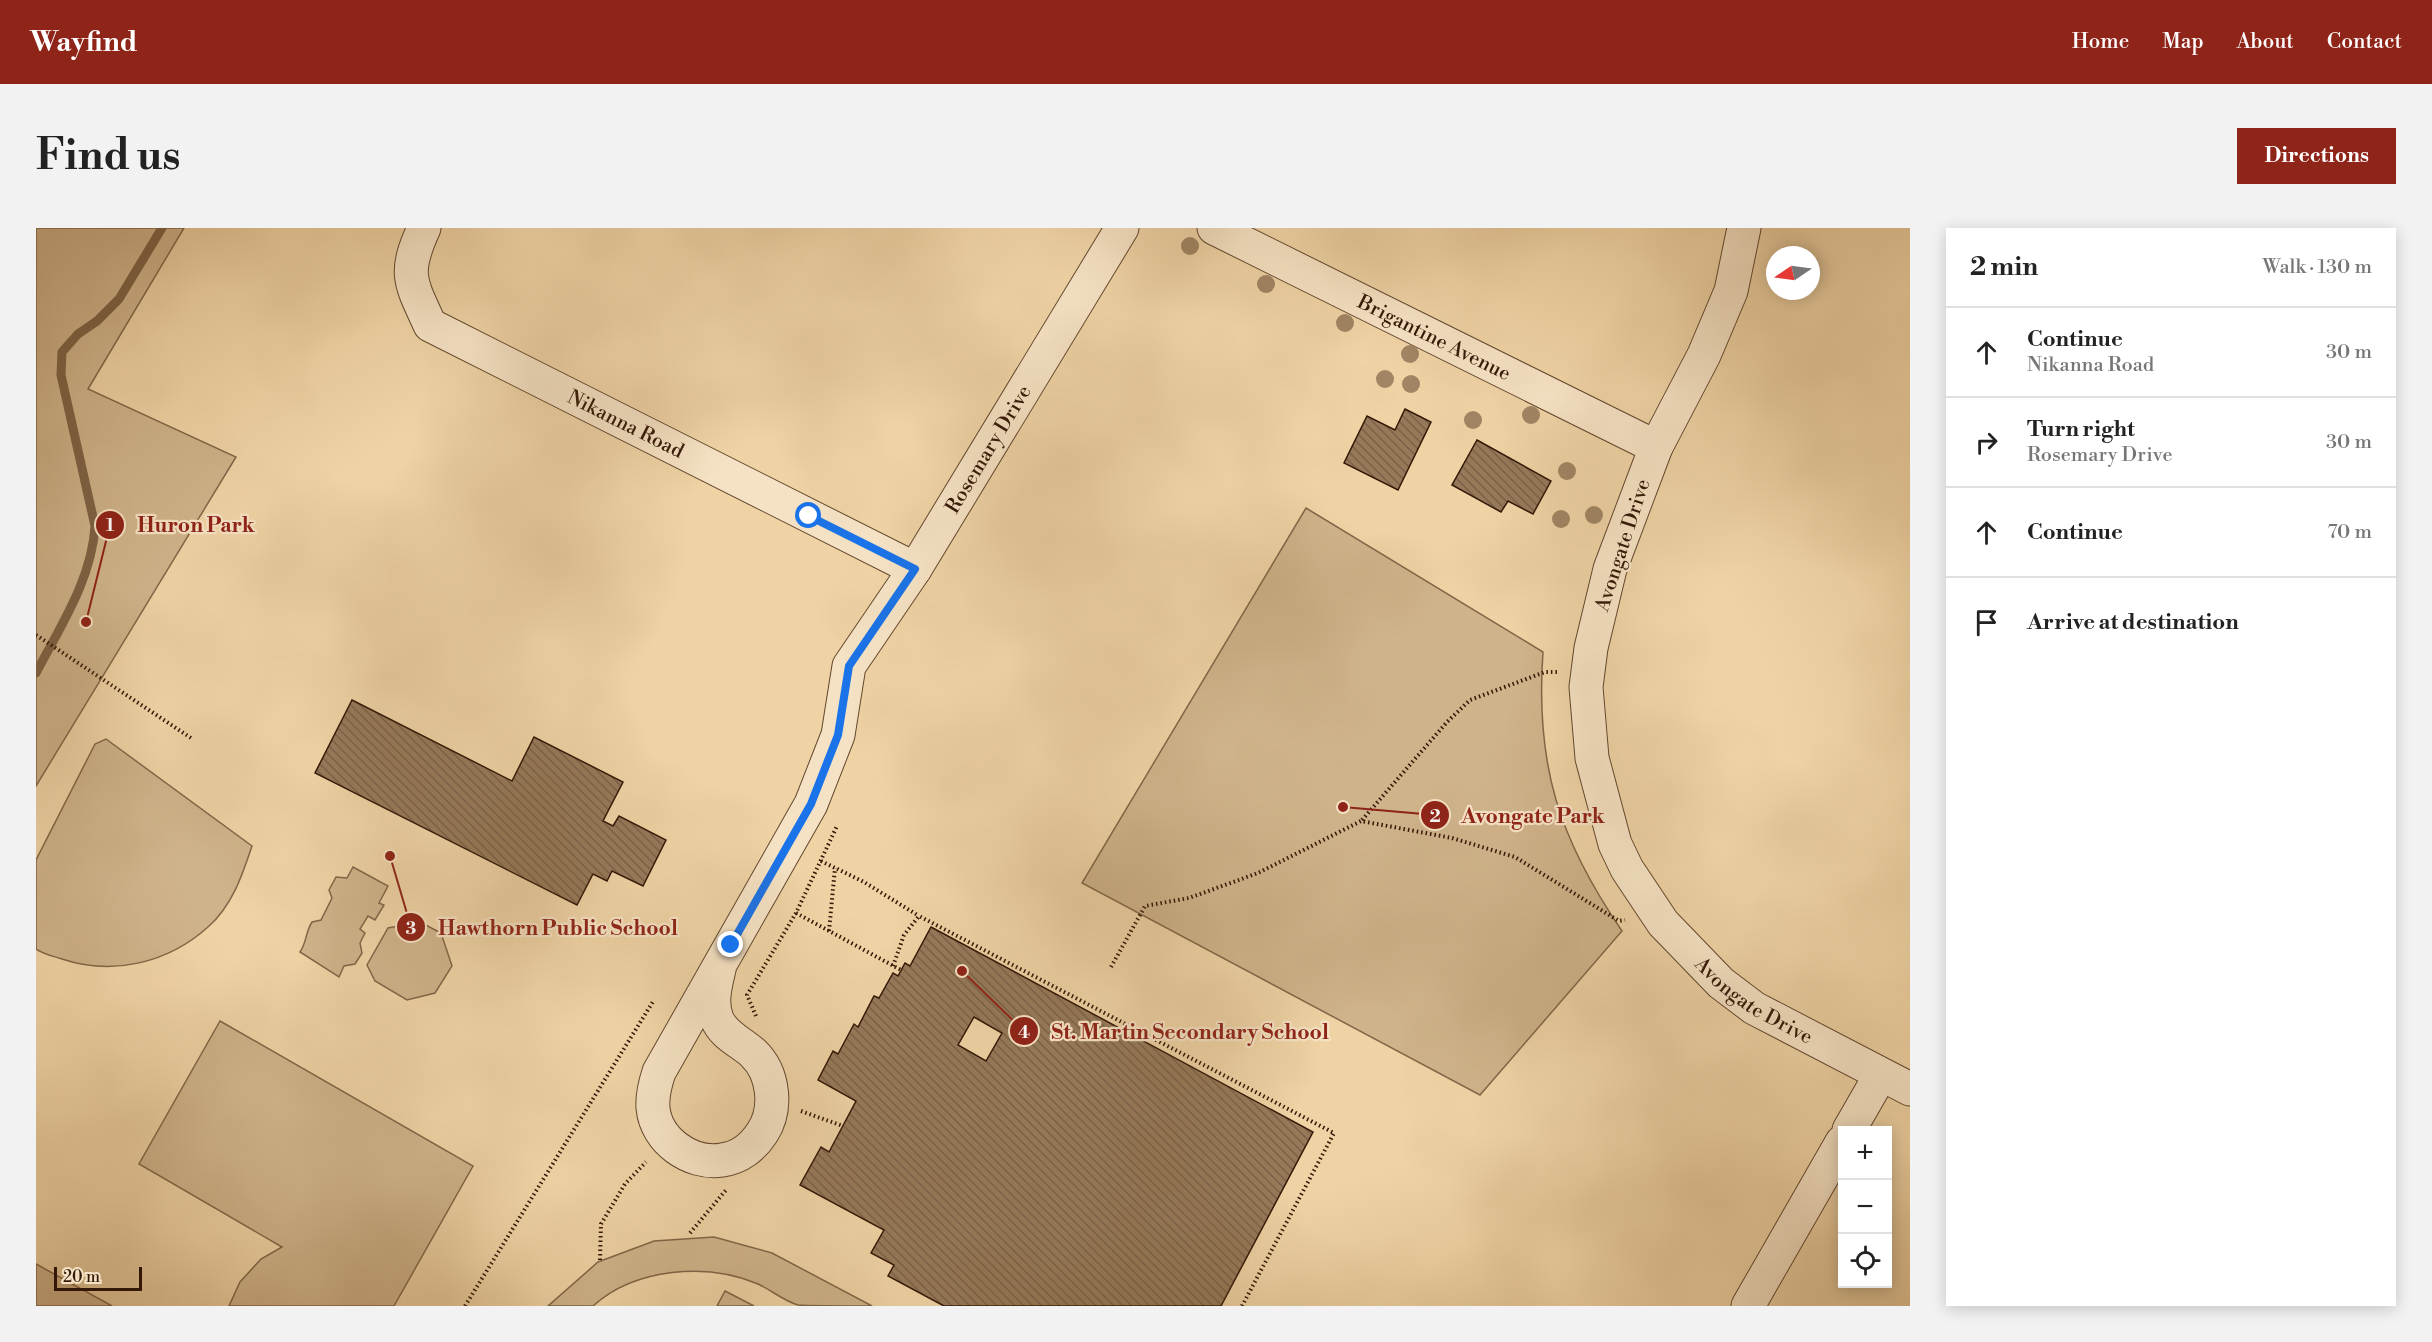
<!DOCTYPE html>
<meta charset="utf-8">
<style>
:root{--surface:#fff;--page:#f2f2f2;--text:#222;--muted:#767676;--line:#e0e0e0;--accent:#8f2418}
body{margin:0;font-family:"Libre Bodoni",serif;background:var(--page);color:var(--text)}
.controls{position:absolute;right:18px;bottom:18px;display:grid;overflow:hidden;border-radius:0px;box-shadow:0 3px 15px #0003}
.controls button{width:54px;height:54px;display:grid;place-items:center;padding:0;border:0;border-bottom:2px solid var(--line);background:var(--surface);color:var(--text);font:30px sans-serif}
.compass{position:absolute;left:1730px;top:18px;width:54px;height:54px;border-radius:50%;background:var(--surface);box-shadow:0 3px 15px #0003;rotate:257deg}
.scale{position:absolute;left:18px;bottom:15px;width:88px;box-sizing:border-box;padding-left:6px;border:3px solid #341807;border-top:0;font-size:16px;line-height:21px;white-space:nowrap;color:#341807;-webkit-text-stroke:4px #f5e2c4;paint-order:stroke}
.stop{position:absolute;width:18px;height:18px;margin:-14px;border:4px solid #1a73e8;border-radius:50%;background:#fff}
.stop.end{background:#1a73e8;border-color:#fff;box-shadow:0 2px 6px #0008}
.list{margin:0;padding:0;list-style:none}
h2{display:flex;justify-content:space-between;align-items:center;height:78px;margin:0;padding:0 24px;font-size:26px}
h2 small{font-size:20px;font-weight:400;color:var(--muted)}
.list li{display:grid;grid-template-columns:39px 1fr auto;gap:18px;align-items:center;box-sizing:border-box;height:90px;padding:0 24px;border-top:2px solid var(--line)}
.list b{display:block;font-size:22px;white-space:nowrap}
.list p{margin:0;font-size:20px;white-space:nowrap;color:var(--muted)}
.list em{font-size:20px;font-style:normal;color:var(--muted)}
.icon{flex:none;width:33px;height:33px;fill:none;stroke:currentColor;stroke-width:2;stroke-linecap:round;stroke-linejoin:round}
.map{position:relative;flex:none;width:1874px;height:1078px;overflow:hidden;border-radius:0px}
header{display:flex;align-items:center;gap:36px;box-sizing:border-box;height:84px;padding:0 30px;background:var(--accent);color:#fff}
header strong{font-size:28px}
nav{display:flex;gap:33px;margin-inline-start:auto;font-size:21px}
.intro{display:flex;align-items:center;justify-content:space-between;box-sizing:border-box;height:144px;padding:0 36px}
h1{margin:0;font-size:42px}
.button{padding:15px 27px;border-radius:0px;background:var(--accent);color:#fff;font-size:21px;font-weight:700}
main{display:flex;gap:36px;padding:0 36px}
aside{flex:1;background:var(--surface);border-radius:0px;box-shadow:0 3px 15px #0003}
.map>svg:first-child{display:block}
.park{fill:#cfb38a;stroke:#826648;stroke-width:1.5}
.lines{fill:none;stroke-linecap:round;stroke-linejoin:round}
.stream{stroke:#7e6245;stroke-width:9}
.building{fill:url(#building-back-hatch);stroke:#341807;stroke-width:1.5;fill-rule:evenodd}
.minor-casing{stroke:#63472e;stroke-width:35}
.path{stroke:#341807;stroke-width:4;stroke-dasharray:1.5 3;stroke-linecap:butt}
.minor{stroke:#f5e2c4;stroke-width:33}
.tree{fill:#a18564}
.route{stroke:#1a73e8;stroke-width:8}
.labels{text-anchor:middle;stroke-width:4.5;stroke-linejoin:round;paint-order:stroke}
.street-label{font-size:20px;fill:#341807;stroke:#f5e2c4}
.leader{fill:none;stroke:#8f2418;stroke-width:2}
.callout-dot{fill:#8f2418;stroke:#f5e2c4;stroke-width:2}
.mark-label{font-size:18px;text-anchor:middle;font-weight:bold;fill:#fff}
.callout-label{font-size:21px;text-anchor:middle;font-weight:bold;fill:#8f2418;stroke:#f5e2c4;stroke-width:4.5;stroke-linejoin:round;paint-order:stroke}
</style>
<header>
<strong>Wayfind</strong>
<nav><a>Home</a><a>Map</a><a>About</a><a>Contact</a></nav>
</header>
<div class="intro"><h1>Find us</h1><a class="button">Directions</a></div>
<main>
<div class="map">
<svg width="1874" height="1078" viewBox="0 0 1874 1078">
<defs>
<pattern id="building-back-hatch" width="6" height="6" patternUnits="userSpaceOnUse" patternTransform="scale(1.5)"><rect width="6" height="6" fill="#957959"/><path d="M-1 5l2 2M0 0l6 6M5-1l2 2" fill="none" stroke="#7a6248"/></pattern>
</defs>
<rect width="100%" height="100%" fill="#efd3a5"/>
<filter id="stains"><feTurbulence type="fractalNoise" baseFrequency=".00333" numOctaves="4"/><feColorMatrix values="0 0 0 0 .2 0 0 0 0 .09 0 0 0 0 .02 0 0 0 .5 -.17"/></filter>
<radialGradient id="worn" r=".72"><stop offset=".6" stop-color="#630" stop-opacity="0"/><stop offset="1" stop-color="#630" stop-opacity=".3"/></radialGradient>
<g class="park">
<path d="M 0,0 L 148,0 L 52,161 L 200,229 L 0,558 Z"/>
<path d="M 1270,280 L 1507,424 C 1499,537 1523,611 1586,703 L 1444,867 L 1046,655 Z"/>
<path d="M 70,511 L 216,618 C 206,648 196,678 172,699 C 132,735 77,748 26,731 C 17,728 7,726 0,721 L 0,632 L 59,516 Z"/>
<path d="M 317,639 L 352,658 L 343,675 L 348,677 L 339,692 L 332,688 L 324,701 L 329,705 L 324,715 L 326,725 L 319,736 L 308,738 L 303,749 L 264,724 C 271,714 269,705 276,694 L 285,692 L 296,670 L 293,662 L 300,649 L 311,650 Z"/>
<path d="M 384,694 L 405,705 L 416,738 L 399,765 L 371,772 L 339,753 L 331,737 L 352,700 Z"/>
<path d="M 184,793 L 437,938 L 358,1078 L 193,1078 L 204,1054 L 225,1031 L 246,1019 L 103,936 Z"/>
<path d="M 678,1009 L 736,1025 L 836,1078 C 818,1078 776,1078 762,1077 C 748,1073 735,1062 722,1056 C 671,1034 599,1040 557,1078 L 512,1078 L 562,1034 L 618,1013 Z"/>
<path d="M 0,1036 L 76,1078 L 0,1078 Z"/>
<path d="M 689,1063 L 718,1078 L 681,1078 Z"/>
</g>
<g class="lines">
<path class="stream" d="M 0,445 C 24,399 56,351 59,298 L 25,147 L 26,124 L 42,106 L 61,93 L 83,71 L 126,0"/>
</g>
<g class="building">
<path d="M 1369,181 L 1395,194 L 1362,262 L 1308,235 L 1331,188 L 1359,202 Z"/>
<path d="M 1441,212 L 1515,253 L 1497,286 L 1472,273 L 1465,284 L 1416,257 Z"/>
<path d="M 316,472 L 476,553 L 498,509 L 587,554 L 567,593 L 577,598 L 583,588 L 630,612 L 607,658 L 576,643 L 571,653 L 557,646 L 541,677 L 279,545 Z"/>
<path d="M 895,699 L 1277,904 L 1185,1078 L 908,1078 L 852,1048 L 858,1037 L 835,1025 L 848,1002 L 764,957 L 785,919 L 793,924 L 820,873 L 782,852 L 797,823 L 802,826 L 818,796 L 822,799 L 838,768 L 843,770 L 857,745 L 862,748 L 869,735 L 874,738 ZM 938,789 L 966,805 L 950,833 L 922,817 Z"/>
</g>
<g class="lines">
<defs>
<g id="minor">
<path id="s1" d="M 388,0 C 367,46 374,53 394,97 L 879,341"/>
<path id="s2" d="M 1178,0 L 1620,219"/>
<path id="s3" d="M 1708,0 L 1695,63 L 1668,127 L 1620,219 L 1574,341 L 1555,420 L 1550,459 L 1556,530 L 1579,616 L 1591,641 L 1627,695 L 1685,755 L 1718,780 L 1874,861"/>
<path id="s4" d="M 684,737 C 680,755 674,773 681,791 C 687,807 705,814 717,825 C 738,845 742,881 726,905 C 717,919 703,930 686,932 C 654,937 620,912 617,880 C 616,867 619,856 623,844 L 775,576 L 802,507 L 813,438 L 879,341 L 1086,0"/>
<path d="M 1813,902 L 1844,848"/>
<path d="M 1712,1078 L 1806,914"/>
</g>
</defs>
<use href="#minor" class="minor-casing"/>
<g class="path">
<path d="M 0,407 L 155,510"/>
<path d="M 1326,592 L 1411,494 L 1434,472 L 1509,444 L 1521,444"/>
<path d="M 785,633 L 828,654 L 883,688"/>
<path d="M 760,685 L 865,742"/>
<path d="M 793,703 L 799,640"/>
<path d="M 857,738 L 868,707 L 883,688 L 1298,905 L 1206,1078"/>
<path d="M 1075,739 L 1109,678 L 1153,670 L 1222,645 L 1325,593 L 1416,610 L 1479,629 L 1583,693 L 1589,692"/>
<path d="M 720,788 L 711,767 L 760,685 L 801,598"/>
<path d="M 765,883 L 807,898"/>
<path d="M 654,1005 L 690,962"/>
<path d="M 564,1032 L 565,996 L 589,956 L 610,934"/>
<path d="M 429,1078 L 618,772"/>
</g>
<use href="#minor" class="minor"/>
</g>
<g class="tree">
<circle cx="1154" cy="18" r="9"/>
<circle cx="1230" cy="56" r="9"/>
<circle cx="1309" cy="95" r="9"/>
<circle cx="1374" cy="126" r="9"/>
<circle cx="1349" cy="151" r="9"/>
<circle cx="1375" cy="156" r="9"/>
<circle cx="1495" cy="187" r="9"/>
<circle cx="1437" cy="192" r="9"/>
<circle cx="1531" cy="243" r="9"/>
<circle cx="1558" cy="287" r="9"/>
<circle cx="1525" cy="291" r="9"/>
</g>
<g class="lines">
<path class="route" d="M 695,717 L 775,576 L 802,507 L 813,438 L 879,341 L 773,288"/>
</g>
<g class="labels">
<g class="street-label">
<text dy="7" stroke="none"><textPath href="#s2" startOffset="246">Brigantine Avenue</textPath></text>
<text dy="7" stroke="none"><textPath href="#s1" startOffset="322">Nikanna Road</textPath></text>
<text dy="7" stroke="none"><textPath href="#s4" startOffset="1084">Rosemary Drive</textPath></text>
<text transform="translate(1586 317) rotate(-72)" y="7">Avongate Drive</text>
<text dy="7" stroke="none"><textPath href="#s3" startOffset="862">Avongate Drive</textPath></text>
</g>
</g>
<path class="leader" d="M50 394L74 297M1307 579L1399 587M354 628L375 699M926 743L988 803"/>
<g class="callout-dot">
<circle cx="50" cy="394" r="6"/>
<circle cx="1307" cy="579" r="6"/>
<circle cx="354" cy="628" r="6"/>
<circle cx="926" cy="743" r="6"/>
<circle cx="74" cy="297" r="15"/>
<circle cx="1399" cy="587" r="15"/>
<circle cx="375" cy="699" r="15"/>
<circle cx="988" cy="803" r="15"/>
</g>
<g class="mark-label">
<text x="74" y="303">1</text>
<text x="1399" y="594">2</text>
<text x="375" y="706">3</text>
<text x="988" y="810">4</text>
</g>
<g class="callout-label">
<text x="160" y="304">Huron Park</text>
<text x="1497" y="595">Avongate Park</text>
<text x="522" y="707">Hawthorn Public School</text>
<text x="1154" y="811">St. Martin Secondary School</text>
</g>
<rect width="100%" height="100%" filter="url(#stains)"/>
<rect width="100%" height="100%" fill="url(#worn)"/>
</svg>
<div class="controls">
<button>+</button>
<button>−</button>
<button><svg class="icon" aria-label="locate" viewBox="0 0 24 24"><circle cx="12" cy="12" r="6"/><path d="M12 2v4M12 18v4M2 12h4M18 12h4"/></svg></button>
</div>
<svg class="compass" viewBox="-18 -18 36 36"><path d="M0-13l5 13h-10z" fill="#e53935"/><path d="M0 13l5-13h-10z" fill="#767676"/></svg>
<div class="scale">20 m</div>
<div class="stop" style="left:773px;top:288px"></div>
<div class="stop end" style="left:695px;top:717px"></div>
</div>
<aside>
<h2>2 min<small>Walk · 130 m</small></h2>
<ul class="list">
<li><svg class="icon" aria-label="ahead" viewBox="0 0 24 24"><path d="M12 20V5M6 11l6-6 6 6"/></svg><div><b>Continue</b><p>Nikanna Road</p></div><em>30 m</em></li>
<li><svg class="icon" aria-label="right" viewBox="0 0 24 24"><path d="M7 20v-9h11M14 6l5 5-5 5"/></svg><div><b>Turn right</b><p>Rosemary Drive</p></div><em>30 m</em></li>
<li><svg class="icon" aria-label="ahead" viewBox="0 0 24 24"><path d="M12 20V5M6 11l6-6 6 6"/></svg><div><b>Continue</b></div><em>70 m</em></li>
<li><svg class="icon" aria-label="arrive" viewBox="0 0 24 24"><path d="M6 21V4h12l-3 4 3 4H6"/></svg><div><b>Arrive at destination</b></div></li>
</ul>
</aside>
</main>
